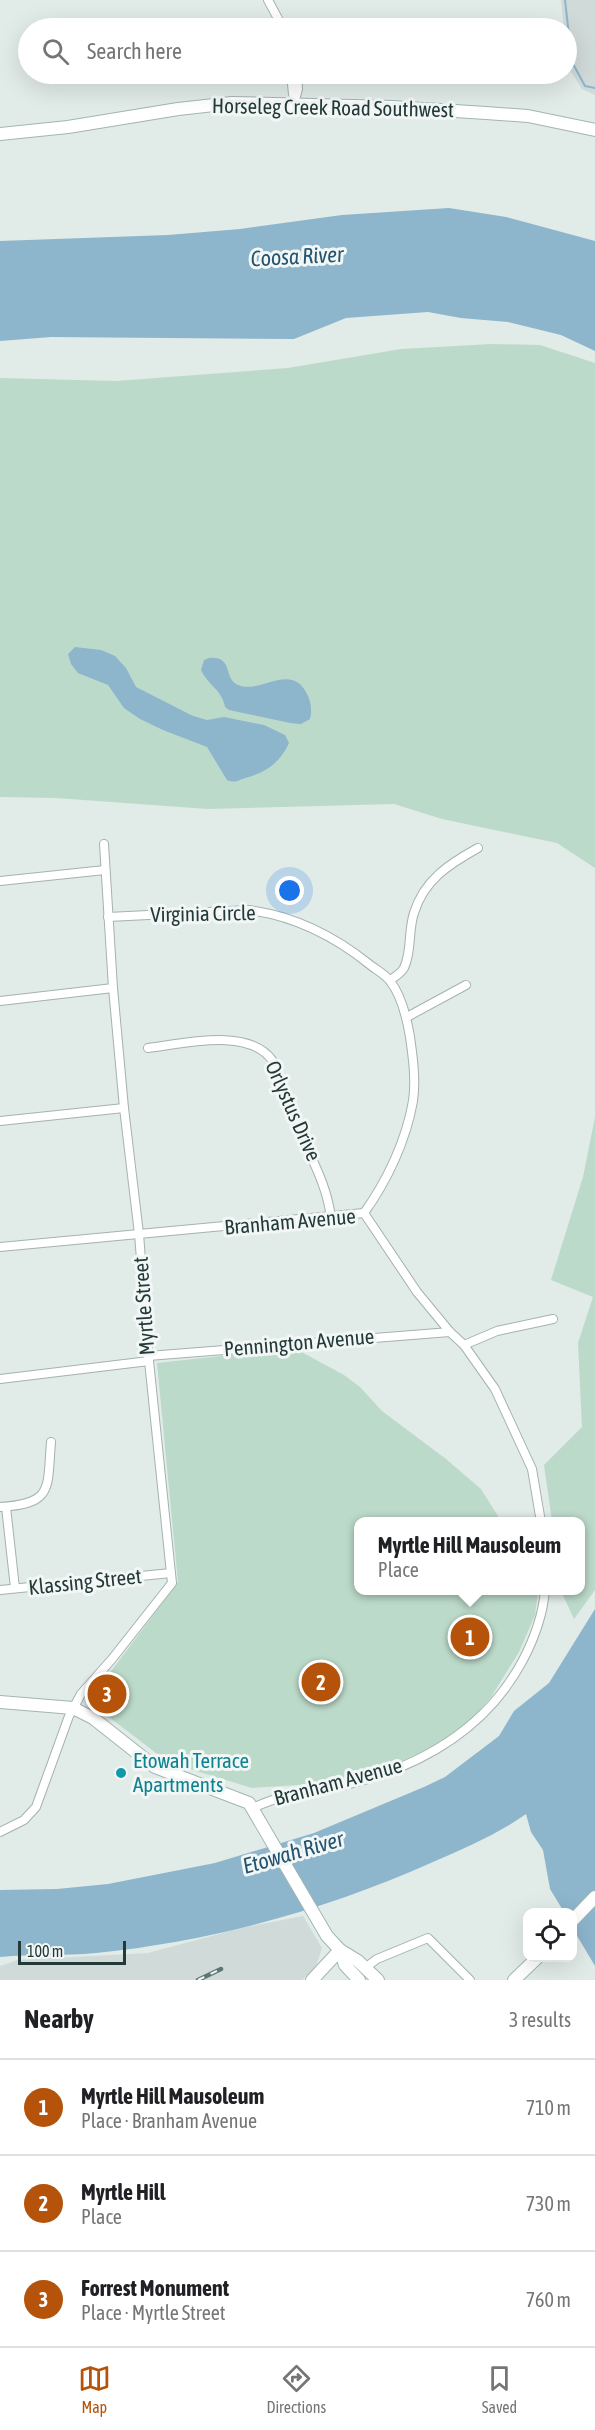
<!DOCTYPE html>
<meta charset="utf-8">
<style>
:root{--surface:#fff;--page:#f6f6f6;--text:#202124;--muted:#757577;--line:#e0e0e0;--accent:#b45309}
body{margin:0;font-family:"Asap Condensed",sans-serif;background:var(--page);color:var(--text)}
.controls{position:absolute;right:18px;bottom:18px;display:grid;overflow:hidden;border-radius:12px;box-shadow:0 6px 24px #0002}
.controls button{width:54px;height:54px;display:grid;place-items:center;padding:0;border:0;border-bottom:2px solid var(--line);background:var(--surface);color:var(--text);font:30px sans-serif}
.scale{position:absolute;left:18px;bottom:15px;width:108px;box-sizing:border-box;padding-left:6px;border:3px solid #233a39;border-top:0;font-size:16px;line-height:21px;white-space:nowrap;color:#233a39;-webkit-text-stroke:4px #f2f7f6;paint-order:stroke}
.you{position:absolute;left:290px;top:891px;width:21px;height:21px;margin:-15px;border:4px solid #fff;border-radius:50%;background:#1a73e8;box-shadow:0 0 0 9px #1a73e833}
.badge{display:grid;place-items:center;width:39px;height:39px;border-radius:50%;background:var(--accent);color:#fff;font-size:20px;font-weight:700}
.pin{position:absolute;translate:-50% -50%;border:3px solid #fff;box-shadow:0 2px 6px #0006}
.popup{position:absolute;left:354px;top:1517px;width:231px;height:78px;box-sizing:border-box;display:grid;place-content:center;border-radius:12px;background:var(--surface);filter:drop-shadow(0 2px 4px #0005);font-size:20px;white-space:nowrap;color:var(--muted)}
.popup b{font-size:22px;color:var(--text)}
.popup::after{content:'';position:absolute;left:50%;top:100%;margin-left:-12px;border:12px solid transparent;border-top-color:var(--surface)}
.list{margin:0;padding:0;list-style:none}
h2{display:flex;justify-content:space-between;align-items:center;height:78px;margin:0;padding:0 24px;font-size:26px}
h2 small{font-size:20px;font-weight:400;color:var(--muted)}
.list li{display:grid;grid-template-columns:39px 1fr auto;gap:18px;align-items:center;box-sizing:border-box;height:96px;padding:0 24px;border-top:2px solid var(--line)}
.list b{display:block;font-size:22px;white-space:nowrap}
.list p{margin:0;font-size:20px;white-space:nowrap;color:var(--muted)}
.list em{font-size:20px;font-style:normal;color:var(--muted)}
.icon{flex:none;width:33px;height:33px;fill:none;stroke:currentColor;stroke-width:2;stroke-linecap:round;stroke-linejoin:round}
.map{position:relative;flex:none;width:595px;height:1980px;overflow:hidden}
.search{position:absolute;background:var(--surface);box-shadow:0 6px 24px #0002;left:18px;right:18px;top:18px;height:66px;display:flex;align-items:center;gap:15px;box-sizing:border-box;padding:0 21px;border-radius:33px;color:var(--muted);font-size:22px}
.sheet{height:366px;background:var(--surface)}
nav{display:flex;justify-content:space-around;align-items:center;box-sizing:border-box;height:84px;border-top:2px solid var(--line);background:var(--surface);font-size:16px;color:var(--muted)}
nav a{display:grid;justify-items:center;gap:3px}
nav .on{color:var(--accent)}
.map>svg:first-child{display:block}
.built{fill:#d0dad8}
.green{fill:#bcdaca}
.water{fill:#8db5cc}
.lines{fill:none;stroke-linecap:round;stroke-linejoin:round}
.stream{stroke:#8db5cc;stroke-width:2}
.street-casing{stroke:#a4b2b0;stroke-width:10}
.secondary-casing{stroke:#a1b6b2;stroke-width:14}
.street{stroke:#fff;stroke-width:8}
.secondary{stroke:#fff;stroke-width:12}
.rail-casing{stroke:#5d7674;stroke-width:4.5}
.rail{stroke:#f2f7f6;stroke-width:2;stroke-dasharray:7;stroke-linecap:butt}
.culture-dot{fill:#0f9aa8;stroke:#f2f7f6;stroke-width:2}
.labels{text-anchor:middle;stroke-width:6;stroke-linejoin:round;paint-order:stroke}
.street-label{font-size:21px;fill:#233a39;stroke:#f2f7f6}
.culture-label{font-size:21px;fill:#0d838f;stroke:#f2f7f6;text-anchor:start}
.water-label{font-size:22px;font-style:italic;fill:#225471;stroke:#f2f7f6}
</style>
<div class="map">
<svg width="595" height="1980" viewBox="0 0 595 1980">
<rect width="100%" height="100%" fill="#e1ebe8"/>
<g class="built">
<path d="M 561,0 L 595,0 L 595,95 L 582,89 L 568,67 L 566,28 L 564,28 Z"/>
<path d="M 303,1916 L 322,1948 L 316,1966 L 302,1980 L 0,1980 L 0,1966 L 18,1960 L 148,1953 L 241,1928 Z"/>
</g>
<g class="green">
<path d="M 492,344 L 540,345 L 595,363 L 595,868 L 557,843 L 442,819 L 394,804 L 208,809 L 56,798 L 0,797 L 0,378 L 116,381 L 288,368 L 401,349 Z"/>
<path d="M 595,1117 L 595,1590 L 574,1619 L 561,1591 L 581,1590 L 581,1522 L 552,1521 L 544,1465 L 582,1427 L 578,1343 L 593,1297 L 551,1280 L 583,1177 Z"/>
<path d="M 294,1348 L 344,1375 L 360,1387 L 382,1411 L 446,1459 L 481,1489 L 501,1521 L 359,1522 L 359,1590 L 538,1591 L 535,1615 L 519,1652 L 491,1697 L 475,1716 L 452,1735 L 424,1751 L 377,1772 L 299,1785 L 252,1788 L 193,1770 L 156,1753 L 97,1708 L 91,1698 L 178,1582 L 157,1363 Z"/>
</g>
<g class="water">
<path d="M 449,208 L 506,217 L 595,241 L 595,351 L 561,335 L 508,322 L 461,318 L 428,312 L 346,318 L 294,339 L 51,337 L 0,341 L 0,241 L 168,235 L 240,229 L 342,215 Z"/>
<path d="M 75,647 L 101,650 L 115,656 L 126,668 L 136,687 L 193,716 L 207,720 L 224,717 L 264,725 L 285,735 L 289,743 C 280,763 265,773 245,778 C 237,781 235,783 227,780 L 207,747 L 163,730 L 140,719 L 124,708 L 108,685 L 78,673 L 71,664 L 68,654 Z"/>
<path d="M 209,658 C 233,656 224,677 236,684 C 259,697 292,659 308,696 C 311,702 312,712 310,719 L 301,724 L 290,723 L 229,710 L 225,707 C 223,691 207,684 201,670 L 204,660 Z"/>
<path d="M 595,1609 L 595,1966 L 573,1929 L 572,1912 L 564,1912 L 550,1889 L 543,1850 L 531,1832 L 526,1814 C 498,1834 465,1848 433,1862 C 326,1910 212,1941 96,1953 C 64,1956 32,1954 0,1957 L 0,1890 L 57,1889 L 108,1884 L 215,1863 L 314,1833 L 424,1787 L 445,1777 L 499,1736 L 514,1711 L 549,1683 Z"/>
</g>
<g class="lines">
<path class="stream" d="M 565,0 L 572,62 L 585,86 L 595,88"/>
<defs>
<g id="street">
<path d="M 268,0 L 283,28"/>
<path d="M 345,28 L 355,26"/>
<path d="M 291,74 L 293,94"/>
<path d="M 294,104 L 298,89 L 297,74"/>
<path d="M 0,881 L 105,870"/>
<path d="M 108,917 L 249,910 C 295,916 333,935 369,964 C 375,969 385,974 390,981 C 402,996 407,1019 410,1037 C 413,1058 416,1080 413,1101 C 406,1141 387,1181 364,1213"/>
<path d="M 390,980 C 395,977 401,973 404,968 C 412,952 408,930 414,913 C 424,880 449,864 478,848"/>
<path d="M 0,1001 L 113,988"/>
<path d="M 407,1017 L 466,985"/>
<path d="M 148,1048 C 183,1044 248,1027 272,1060 C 279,1083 289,1107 299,1130 C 312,1160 327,1185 331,1218"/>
<path d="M 0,1121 L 124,1108"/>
<path d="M 364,1213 L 417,1292 L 450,1332 L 464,1345 L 495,1389 L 532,1469 L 541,1522"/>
<path d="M 0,1247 L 364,1213"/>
<path d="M 464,1345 L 497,1331 L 553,1319"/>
<path d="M 148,1356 L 450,1332"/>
<path d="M 0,1379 L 149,1361"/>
<path d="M 0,1507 C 54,1504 47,1488 51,1442"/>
<path d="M 6,1507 L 15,1588"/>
<path d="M 0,1590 L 171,1573"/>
<path d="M 253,1808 C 285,1792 316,1792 350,1784 C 423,1765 487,1728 523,1660 C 534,1639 543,1614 545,1590"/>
<path d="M 0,1832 L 24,1820 L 36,1807 L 69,1716 L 81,1694 L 112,1659 L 172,1583 L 149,1361 L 139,1234 L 124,1108 L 113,988 L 104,844"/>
<path d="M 365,1968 L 377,1959 L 428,1938 L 470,1980"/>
</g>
<g id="secondary">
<path d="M 0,134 L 68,127 L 178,109 L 232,103 L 393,107 L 486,113 L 528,116 L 595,130"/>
<path d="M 0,1702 L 73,1708 L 93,1718 L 155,1767 L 249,1803 L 327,1936 L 340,1950 L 345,1965 L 359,1980"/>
<path d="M 572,1921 L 595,1897"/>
<path d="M 340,1950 L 358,1961 L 378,1980"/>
<path d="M 312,1980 L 340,1950"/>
<path d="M 514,1980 L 537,1958"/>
</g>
</defs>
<use href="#street" class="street-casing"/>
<use href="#secondary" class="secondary-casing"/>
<use href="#street" class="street"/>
<use href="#secondary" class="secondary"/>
<defs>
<path id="rail" d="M 198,1980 L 221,1969"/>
</defs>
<use href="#rail" class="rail-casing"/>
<use href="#rail" class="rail"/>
</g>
<circle class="culture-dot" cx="121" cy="1773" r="6"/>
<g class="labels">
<g class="street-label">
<text transform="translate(333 108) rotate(1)" y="7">Horseleg Creek Road Southwest</text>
<text transform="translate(203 914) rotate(-1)" y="7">Virginia Circle</text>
<text transform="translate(293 1111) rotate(66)" y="7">Orlystus Drive</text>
<text transform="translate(290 1222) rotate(-5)" y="7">Branham Avenue</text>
<text transform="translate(144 1306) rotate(-94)" y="7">Myrtle Street</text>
<text transform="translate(299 1343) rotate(-5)" y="7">Pennington Avenue</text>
<text transform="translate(85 1582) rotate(-6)" y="7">Klassing Street</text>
<text transform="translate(338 1782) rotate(-15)" y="7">Branham Avenue</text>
</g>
<g class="culture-label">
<text x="133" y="1768">Etowah Terrace<tspan x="133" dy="24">Apartments</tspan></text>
</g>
<g class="water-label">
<text transform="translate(297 256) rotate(-3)" y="8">Coosa River</text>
<text transform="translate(293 1852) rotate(-16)" y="8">Etowah River</text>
</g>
</g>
</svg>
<div class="controls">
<button><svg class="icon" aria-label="locate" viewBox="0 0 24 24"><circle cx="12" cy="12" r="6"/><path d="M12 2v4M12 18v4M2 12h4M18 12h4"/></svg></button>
</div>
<div class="scale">100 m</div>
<div class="you"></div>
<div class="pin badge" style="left:470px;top:1637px">1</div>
<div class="popup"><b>Myrtle Hill Mausoleum</b>Place</div>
<div class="pin badge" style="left:321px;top:1682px">2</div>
<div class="pin badge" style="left:107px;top:1694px">3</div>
<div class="search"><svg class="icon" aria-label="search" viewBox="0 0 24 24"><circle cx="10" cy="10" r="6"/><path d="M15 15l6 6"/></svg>Search here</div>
</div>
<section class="sheet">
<h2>Nearby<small>3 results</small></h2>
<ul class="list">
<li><span class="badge">1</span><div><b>Myrtle Hill Mausoleum</b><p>Place · Branham Avenue</p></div><em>710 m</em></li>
<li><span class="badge">2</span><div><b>Myrtle Hill</b><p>Place</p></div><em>730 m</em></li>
<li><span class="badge">3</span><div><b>Forrest Monument</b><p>Place · Myrtle Street</p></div><em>760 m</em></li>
</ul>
</section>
<nav>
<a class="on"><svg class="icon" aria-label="map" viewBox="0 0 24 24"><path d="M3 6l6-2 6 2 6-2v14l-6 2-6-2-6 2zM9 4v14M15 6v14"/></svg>Map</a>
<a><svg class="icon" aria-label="directions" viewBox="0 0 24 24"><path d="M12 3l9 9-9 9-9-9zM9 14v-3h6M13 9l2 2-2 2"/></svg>Directions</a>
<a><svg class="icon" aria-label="saved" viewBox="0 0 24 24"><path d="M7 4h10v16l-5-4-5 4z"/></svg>Saved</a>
</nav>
